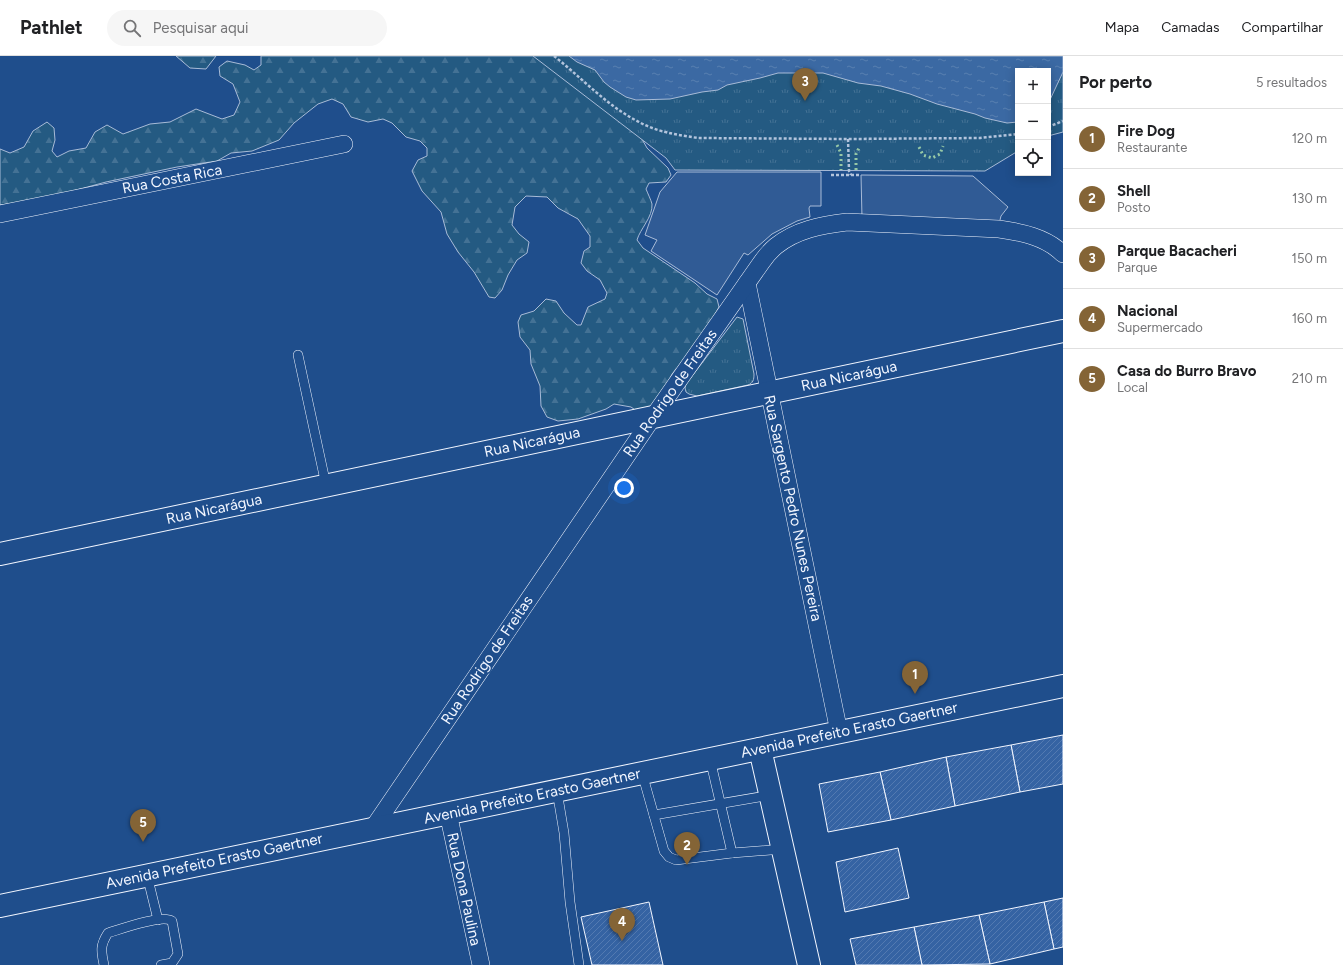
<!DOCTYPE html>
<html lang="pt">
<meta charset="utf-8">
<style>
:root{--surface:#fff;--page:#f6f6f6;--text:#202124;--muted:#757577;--line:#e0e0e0;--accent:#846436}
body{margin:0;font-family:Figtree,sans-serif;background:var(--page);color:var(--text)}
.controls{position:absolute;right:12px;top:12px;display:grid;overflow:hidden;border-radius:0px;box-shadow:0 2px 10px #0003}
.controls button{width:36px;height:36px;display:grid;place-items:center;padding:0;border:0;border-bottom:1px solid var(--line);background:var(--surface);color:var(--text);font:20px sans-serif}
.you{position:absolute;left:624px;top:432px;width:14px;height:14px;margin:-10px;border:3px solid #fff;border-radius:50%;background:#1a73e8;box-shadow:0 0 0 6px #1a73e833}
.badge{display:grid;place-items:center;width:26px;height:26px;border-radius:50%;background:var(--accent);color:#fff;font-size:13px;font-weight:700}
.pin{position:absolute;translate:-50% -33px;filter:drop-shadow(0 1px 2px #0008)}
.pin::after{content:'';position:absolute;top:21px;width:14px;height:12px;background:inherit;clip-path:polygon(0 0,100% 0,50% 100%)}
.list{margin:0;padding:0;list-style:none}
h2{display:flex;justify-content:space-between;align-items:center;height:52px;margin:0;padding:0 16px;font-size:17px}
h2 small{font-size:13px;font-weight:400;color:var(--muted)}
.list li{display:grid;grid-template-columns:26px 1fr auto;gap:12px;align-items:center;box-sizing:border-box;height:60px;padding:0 16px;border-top:1px solid var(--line)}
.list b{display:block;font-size:15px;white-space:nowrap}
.list p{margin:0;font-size:13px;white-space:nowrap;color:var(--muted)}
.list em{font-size:13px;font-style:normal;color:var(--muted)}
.icon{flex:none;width:22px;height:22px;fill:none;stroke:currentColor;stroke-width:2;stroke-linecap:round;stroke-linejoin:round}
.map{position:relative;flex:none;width:1063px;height:909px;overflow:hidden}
header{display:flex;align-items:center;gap:24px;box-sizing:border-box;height:56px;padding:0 20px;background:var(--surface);border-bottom:1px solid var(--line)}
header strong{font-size:19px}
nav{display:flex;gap:22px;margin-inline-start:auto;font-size:14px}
.search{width:280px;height:36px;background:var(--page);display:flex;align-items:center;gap:10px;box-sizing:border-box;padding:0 14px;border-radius:22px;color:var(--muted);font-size:15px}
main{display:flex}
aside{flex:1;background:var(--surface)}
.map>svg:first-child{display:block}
.forest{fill:url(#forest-firs);stroke:#a8bbd7}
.park{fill:url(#park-tufts);stroke:#a8bbd7}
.parking{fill:#305b95;stroke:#a8bbd7}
.water{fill:url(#water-ripples);stroke:#a8bbd7}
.building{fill:url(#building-hatch);stroke:#f2f6ff}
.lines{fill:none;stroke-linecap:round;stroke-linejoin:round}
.lane-casing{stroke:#f2f6ff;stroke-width:10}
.street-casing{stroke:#f2f6ff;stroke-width:18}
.secondary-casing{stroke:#f2f6ff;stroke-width:24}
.path{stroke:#b3c4dc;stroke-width:2.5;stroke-dasharray:3 2;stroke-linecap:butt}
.lane{stroke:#1f4e8c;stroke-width:9}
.street{stroke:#1f4e8c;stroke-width:17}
.secondary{stroke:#1f4e8c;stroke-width:22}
.hedge{stroke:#97c8a6;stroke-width:3;stroke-dasharray:2 3;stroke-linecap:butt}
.labels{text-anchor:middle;stroke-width:3;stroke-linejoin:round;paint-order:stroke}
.street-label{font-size:15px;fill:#f2f6ff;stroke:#1f4e8c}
</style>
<header>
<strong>Pathlet</strong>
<div class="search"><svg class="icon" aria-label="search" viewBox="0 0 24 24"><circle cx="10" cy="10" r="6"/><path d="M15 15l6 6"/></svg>Pesquisar aqui</div>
<nav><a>Mapa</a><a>Camadas</a><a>Compartilhar</a></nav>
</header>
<main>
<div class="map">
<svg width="1063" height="909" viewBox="0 0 1063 909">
<defs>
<pattern id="forest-firs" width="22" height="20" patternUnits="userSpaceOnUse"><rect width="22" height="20" fill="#245a82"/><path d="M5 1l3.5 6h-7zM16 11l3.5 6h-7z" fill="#447295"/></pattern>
<pattern id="park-tufts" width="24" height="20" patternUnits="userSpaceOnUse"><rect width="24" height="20" fill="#245a82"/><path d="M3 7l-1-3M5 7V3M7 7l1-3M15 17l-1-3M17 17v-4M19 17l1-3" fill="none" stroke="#447295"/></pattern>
<pattern id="water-ripples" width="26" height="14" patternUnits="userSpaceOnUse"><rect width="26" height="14" fill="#3b69a3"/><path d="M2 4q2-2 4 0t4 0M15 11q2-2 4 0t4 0" fill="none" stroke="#587fb1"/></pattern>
<pattern id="building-hatch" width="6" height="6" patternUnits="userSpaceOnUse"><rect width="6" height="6" fill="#3563a3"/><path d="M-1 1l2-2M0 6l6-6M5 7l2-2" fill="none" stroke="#537ab1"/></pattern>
</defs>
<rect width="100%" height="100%" fill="#1f4e8c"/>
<g class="forest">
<path d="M 176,0 L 216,0 L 206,13 L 190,12 Z"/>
<path d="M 261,0 L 547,0 L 638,76 L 647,92 L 668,112 L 671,119 L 666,126 L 649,127 L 646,133 C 648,138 651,144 652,148 C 653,161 640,173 637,184 L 643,192 L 695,227 L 707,238 L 717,243 L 719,251 L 700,285 L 672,318 L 658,347 L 638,356 L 631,351 L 614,348 L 606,353 L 578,363 L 558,365 L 547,361 L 541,350 L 540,330 L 531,308 L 530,294 L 520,281 L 518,266 L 521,259 L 534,255 L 546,243 L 556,245 L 564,257 L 577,269 L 581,269 L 588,251 L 605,243 L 607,237 L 600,224 L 587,215 L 581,207 L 584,195 L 590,191 L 590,180 L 578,163 L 558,152 L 547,141 L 526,140 L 515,151 L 512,169 L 519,178 L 529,186 L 527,197 L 517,204 L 508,219 L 502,234 L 495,242 L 489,241 L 474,216 L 458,196 L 447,178 L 441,156 L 422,135 L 412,115 L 418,104 L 427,100 L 427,92 L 420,85 L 406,81 L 392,67 L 383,63 L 368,66 L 351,61 L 343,48 L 332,43 L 318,48 L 294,67 L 279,84 L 252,95 L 231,97 L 217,105 L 177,111 L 106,126 L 43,143 L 0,149 L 0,93 L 10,97 L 24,91 L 33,75 L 47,66 L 54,72 L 55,84 L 52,95 L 57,101 L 69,95 L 86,92 L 95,76 L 107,69 L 123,78 L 150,68 L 170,66 L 196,53 L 222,63 L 234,59 L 240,46 L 233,28 L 220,20 L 219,11 L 227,5 L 245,9 L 254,14 L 261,9 Z"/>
</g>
<g class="park">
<path d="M 533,0 L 1063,0 L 1063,76 L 1048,80 L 1048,15 L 1018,15 L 1018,95 L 985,115 L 675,114 L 666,102 Z"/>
<path d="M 737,261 L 743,263 L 754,318 C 754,324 753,327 748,329 L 697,340 L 689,338 L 686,336 L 685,332 L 686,328 Z"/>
</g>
<g class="parking">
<path d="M 677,116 L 821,116 L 821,150 L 810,150 L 809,152 L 810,161 L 797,165 L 772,178 L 748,199 L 744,197 L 717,239 L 651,195 L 657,184 L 645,179 L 660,136 Z"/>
<path d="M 861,119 L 973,120 L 1008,151 L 1001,160 L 1000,164 L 1001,166 L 862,162 Z"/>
</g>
<path class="water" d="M 569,0 L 1063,0 L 1063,16 L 1048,48 L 1048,15 L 1018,15 L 1018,66 L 1007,67 L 985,62 L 975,58 L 937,48 L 910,38 L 881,30 L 858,27 L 823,17 L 778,17 L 760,22 L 727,29 L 718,34 L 702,36 L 670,43 L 636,44 L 626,41 L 610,31 L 604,26 L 595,14 L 577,6 Z"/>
<g class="building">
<path d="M 1063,679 L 1063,728 L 1020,736 L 1011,689 Z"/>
<path d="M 1011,689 L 1020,736 L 955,750 L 946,701 Z"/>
<path d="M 946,701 L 955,750 L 891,764 L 880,716 Z"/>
<path d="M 880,716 L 891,764 L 828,776 L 819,728 Z"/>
<path d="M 898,792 L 909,842 L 845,856 L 836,806 Z"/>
<path d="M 1063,842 L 1063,891 L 1054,893 L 1044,846 Z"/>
<path d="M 649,846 L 663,909 L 592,909 L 581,861 Z"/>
<path d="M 1044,846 L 1054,893 L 990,908 L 979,859 Z"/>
<path d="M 979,859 L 990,908 L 922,909 L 914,871 Z"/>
<path d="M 914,871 L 922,909 L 856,909 L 850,883 Z"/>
</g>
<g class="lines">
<defs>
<g id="lane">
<path d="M 298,299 L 326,429"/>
<path d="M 710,703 L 732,797"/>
<path d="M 642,717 L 664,795 L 669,801 L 676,804 L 732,797 L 783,793"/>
<path d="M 557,735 L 564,777 L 570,846 L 579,909"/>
<path d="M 654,759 L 771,739"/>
<path d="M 147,819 L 158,864"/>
<path d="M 104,909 C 101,895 100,889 108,877 C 121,873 162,858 172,865 L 178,898 L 172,907 L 161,909"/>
</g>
<g id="street">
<path d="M 0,158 L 344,88"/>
<path d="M 747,227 L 839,676"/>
<path d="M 448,757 L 481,909"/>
<path d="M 373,772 L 653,361 L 761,207 C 765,201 770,195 776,190 C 796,174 821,169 847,166 L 999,173 C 1021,176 1046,181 1063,198"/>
</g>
<g id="secondary">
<path d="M 0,498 L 1063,275"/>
<path d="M 760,693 L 809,909"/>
<path d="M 0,850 L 1063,630"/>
</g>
</defs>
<use href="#lane" class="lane-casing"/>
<use href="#street" class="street-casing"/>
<use href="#secondary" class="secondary-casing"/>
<g class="path">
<path d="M 554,0 C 582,22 607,50 639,66 C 657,76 678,79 698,82 L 848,83 L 980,82 L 1018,78"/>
<path d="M 1048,71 L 1063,65"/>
<path d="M 848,83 L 849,115 L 851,119"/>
<path d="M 831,119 L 861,119"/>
</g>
<use href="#lane" class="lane"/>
<use href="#street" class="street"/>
<use href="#secondary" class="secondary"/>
<g class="hedge">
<path d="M 837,89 L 841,97 L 841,114"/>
<path d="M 919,91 L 923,99 L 932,102 L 940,98 L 943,90"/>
<path d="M 856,114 L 856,98 L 860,90"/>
</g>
</g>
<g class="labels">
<g class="street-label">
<text transform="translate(172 123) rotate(-11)" y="5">Rua Costa Rica</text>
<text transform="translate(849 320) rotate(-12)" y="5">Rua Nicarágua</text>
<text transform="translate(670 337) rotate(-55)" y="5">Rua Rodrigo de Freitas</text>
<text transform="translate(532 386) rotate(-12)" y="5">Rua Nicarágua</text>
<text transform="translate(793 452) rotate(78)" y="5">Rua Sargento Pedro Nunes Pereira</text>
<text transform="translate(214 453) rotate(-12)" y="5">Rua Nicarágua</text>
<text transform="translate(487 604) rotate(-56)" y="5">Rua Rodrigo de Freitas</text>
<text transform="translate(849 674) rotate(-12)" y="5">Avenida Prefeito Erasto Gaertner</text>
<text transform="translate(532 740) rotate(-12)" y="5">Avenida Prefeito Erasto Gaertner</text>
<text transform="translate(214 805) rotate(-12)" y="5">Avenida Prefeito Erasto Gaertner</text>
<text transform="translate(464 833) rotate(78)" y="5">Rua Dona Paulina</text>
</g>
</g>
</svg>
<div class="controls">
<button>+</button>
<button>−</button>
<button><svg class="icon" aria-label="locate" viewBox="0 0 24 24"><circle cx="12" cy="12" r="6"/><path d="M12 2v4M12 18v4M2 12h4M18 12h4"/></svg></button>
</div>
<div class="you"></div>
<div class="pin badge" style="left:915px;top:638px">1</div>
<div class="pin badge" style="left:687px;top:809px">2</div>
<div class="pin badge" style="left:805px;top:45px">3</div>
<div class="pin badge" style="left:622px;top:885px">4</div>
<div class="pin badge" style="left:143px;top:786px">5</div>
</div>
<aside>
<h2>Por perto<small>5 resultados</small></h2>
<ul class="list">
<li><span class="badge">1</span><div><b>Fire Dog</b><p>Restaurante</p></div><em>120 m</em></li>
<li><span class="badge">2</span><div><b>Shell</b><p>Posto</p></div><em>130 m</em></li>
<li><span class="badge">3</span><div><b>Parque Bacacheri</b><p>Parque</p></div><em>150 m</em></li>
<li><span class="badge">4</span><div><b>Nacional</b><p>Supermercado</p></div><em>160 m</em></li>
<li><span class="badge">5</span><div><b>Casa do Burro Bravo</b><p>Local</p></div><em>210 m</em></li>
</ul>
</aside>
</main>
